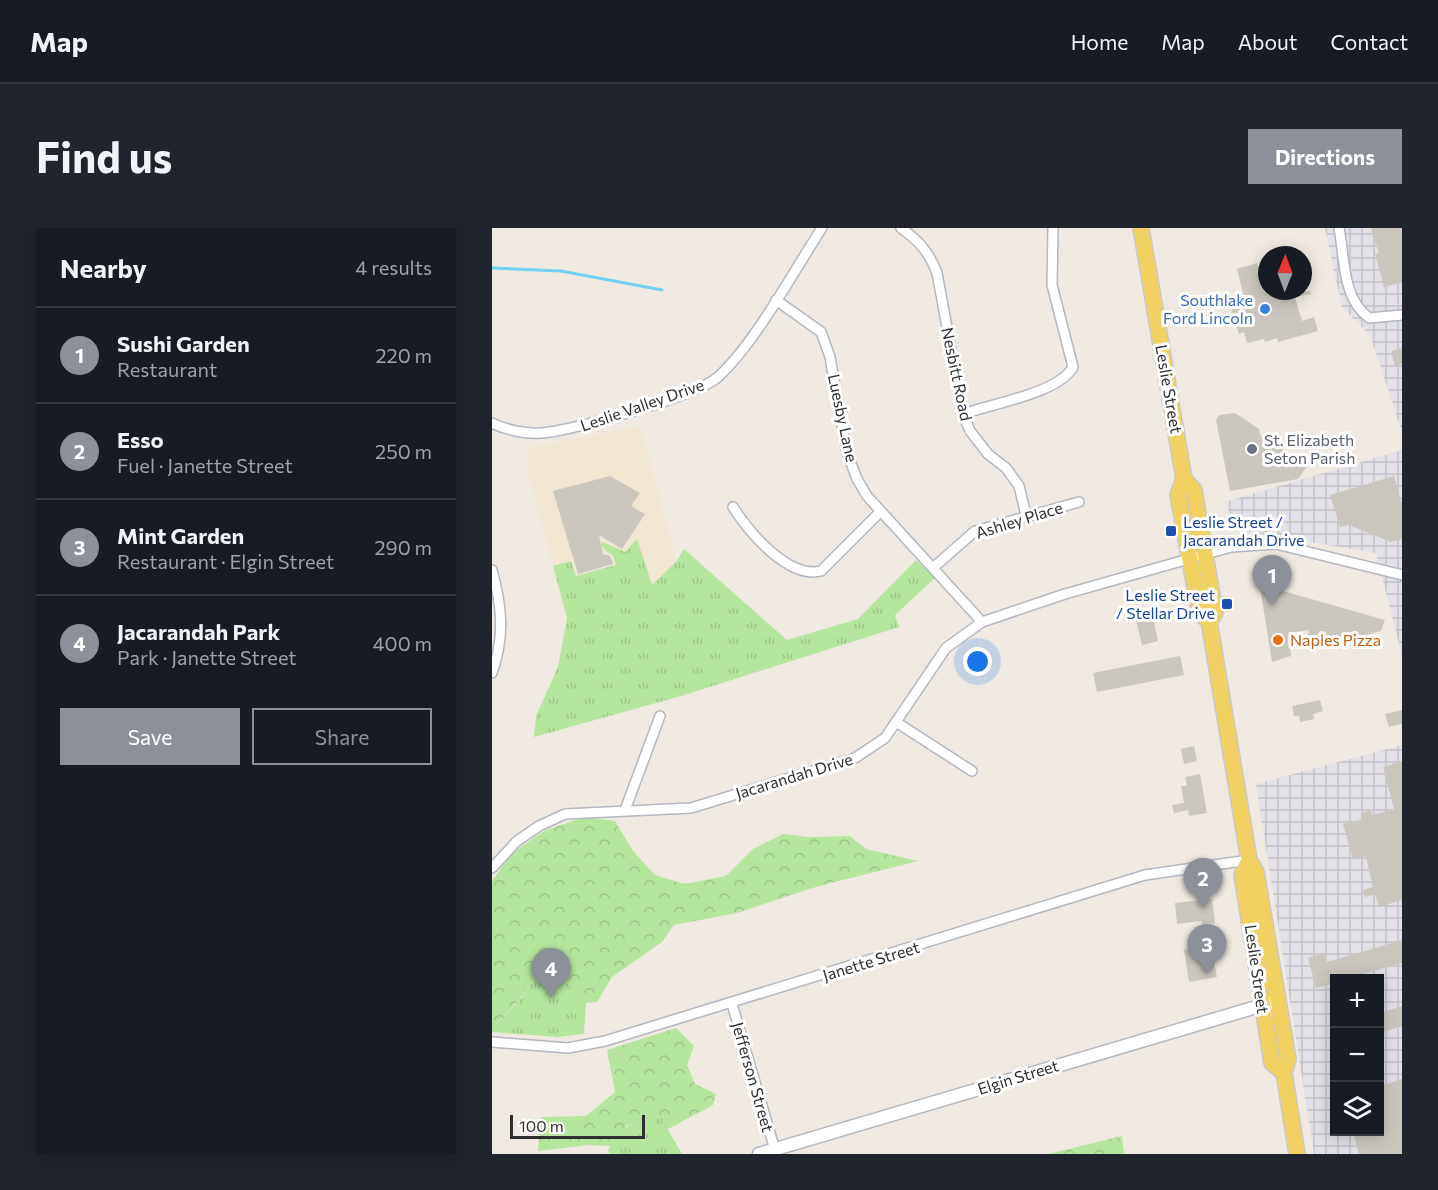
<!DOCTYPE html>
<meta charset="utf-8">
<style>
:root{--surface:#171b24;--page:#20242c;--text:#f1f3f6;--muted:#9ea1a6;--line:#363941;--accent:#8c9099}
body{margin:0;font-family:Commissioner,sans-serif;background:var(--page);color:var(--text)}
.controls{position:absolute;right:18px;bottom:18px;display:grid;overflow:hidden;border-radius:0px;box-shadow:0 3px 15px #0003}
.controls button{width:54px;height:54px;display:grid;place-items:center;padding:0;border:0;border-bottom:2px solid var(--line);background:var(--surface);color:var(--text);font:30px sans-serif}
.compass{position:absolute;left:766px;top:18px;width:54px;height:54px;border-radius:50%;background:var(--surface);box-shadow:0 3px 15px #0003;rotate:1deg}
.scale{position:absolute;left:18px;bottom:15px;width:135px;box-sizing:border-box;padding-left:6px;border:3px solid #2e2e2e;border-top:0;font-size:16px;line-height:21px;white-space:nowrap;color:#2e2e2e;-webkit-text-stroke:4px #fff;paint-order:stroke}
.you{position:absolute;left:486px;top:434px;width:21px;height:21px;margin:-15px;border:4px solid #fff;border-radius:50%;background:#1a73e8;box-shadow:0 0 0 9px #1a73e833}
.badge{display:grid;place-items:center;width:39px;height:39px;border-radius:50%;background:var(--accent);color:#fff;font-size:20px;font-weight:700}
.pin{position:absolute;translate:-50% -50px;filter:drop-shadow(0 2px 3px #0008)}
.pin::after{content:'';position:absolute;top:32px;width:21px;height:18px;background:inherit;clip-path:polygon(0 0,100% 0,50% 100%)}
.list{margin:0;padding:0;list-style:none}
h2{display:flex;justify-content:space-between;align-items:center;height:78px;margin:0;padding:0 24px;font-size:26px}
h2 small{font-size:20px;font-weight:400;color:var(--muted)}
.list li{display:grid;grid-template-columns:39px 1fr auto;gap:18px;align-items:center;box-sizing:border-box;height:96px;padding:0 24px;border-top:2px solid var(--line)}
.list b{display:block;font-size:22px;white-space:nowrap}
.list p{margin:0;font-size:20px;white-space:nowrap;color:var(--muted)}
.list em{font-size:20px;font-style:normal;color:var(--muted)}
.actions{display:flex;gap:12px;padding:18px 24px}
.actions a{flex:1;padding:14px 0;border:2px solid var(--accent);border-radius:0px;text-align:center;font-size:21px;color:var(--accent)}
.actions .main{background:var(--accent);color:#fff}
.icon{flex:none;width:33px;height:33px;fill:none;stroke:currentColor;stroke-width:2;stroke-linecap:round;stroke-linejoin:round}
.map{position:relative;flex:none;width:910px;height:926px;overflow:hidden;border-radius:0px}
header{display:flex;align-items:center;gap:36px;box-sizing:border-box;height:84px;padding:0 30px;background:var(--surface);border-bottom:2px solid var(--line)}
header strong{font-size:28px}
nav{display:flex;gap:33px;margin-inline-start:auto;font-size:21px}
.intro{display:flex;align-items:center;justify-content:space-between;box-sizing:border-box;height:144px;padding:0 36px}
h1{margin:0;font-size:42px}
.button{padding:15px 27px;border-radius:0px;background:var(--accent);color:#fff;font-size:21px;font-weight:700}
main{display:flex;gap:36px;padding:0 36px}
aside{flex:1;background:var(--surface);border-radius:0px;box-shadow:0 3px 15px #0003}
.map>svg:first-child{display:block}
.industrial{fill:url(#industrial-grid);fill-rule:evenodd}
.education{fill:#f0e6d1}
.forest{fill:url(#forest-crowns)}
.park{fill:url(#park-tufts)}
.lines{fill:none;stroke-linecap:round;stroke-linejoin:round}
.stream{stroke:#75cff0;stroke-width:3}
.building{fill:#cbc7bf}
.minor-casing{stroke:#b4b7c1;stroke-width:12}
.tertiary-casing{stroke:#b4b7c1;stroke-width:15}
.primary-casing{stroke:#c9c9c9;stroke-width:18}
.minor{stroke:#fff;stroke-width:9}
.tertiary{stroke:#fff;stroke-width:12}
.primary{stroke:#f2d163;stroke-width:15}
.shop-dot{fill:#3f7fe0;stroke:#fff;stroke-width:2}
.worship-dot{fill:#6b7280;stroke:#fff;stroke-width:2}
.transit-dot{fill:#1a4fb4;stroke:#fff;stroke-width:2}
.food-dot{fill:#e8710a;stroke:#fff;stroke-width:2}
.labels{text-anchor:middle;stroke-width:6;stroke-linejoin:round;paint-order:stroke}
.shop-label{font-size:16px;fill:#366cbe;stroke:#fff;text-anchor:end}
.street-label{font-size:16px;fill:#2e2e2e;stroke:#fff}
.worship-label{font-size:16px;fill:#5b616d;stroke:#fff;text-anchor:start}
.transit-label{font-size:16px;fill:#164399;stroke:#fff;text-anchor:start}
.food-label{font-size:16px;fill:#c56008;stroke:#fff;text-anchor:start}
</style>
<header>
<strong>Map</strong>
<nav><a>Home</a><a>Map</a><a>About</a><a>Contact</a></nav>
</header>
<div class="intro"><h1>Find us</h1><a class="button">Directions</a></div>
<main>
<aside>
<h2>Nearby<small>4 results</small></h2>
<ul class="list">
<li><span class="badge">1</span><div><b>Sushi Garden</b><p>Restaurant</p></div><em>220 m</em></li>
<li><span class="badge">2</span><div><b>Esso</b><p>Fuel · Janette Street</p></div><em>250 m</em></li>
<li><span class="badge">3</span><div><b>Mint Garden</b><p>Restaurant · Elgin Street</p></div><em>290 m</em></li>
<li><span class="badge">4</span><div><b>Jacarandah Park</b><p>Park · Janette Street</p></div><em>400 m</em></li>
</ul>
<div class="actions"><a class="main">Save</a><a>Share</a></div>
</aside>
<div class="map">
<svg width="910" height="926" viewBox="0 0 910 926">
<defs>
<pattern id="industrial-grid" width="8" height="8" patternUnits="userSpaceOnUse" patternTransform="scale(1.5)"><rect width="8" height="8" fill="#e3e1e8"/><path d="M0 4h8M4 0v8" fill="none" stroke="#c3c1c7"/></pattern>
<pattern id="forest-crowns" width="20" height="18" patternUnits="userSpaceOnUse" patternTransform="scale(1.5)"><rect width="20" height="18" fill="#b6e59e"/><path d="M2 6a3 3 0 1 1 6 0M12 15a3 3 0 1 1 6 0" fill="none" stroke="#9dc588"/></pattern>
<pattern id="park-tufts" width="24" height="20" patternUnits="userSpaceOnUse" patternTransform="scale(1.5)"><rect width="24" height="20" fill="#b6e59e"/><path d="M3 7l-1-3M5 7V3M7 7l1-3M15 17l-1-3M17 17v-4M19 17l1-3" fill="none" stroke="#9dc588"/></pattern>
</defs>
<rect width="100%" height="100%" fill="#efe9e1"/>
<g class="industrial">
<path d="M 833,0 L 910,0 L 910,204 L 878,107 L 850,79 Z"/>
<path d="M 910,222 L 910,428 L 884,325 L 744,302 L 733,274 Z"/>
<path d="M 910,517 L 910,926 L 822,926 L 764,556 ZM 842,750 L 888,750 L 888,904 L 842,904 Z"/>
</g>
<path class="education" d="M 149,198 L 184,334 L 140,377 L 75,390 L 35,240 L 35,220 Z"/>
<g class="forest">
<path d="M 92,589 L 123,593 L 141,623 L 163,647 L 192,656 L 234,648 L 261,621 L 291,606 L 317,609 L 358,608 L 374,621 L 426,633 L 327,658 L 245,685 L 182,697 L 170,714 L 120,749 L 105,774 L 94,775 L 75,755 L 74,736 L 53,736 L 26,773 L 0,800 L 0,653 L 20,625 L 52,603 Z"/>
<path d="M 184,800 L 202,818 L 195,837 L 203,856 L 224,866 L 221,877 L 174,902 L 167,888 L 134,898 L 118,918 L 97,917 L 46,923 L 49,889 L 94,888 L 123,864 L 115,822 Z"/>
<path d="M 630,908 L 632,926 L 556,926 Z"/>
</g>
<g class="park">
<path d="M 145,311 L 160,357 L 184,334 L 192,321 L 295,412 L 366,391 L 424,332 L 443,350 L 403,387 L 407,399 L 189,468 L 42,509 L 44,488 L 66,439 L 75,390 L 61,338 L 79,333 L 84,348 L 124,337 L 121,327 L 115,324 L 109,317 L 111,314 L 133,324 Z"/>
<path d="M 64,730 L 74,736 L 75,755 L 94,775 L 92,806 L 65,809 L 0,804 L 0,800 L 26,774 L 53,736 Z"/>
<path d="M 168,888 L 190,926 L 118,926 L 116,923 C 127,898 143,893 168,888 Z"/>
</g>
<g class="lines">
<path class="stream" d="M 0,40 L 69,43 L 170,62"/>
</g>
<g class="building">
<path d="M 879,0 L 910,0 L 910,54 L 892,59 L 883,26 L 887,25 Z"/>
<path d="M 765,35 L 773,63 L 818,63 L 819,66 L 803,69 L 810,93 L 822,89 L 826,103 L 786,114 L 785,110 L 773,114 L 772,111 L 755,115 L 752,104 L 747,106 L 737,73 L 752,69 L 745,41 Z"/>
<path d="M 910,120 L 910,136 L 903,138 L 899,123 Z"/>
<path d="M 743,185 L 767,201 L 768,207 L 778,214 L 784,212 L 790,217 L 794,240 L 805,225 L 818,234 L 806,251 L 738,263 L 724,192 L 727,187 Z"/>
<path d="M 118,248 L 148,265 L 139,278 L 153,286 L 130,321 L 107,307 L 111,326 L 118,328 L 121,336 L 86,346 L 61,263 Z"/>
<path d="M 902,248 L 910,276 L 910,311 L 899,314 L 857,297 L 848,299 L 838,267 Z"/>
<path d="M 790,356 L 791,363 L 893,392 L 889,403 L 840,416 L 815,409 L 817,402 L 797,405 L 799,428 L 780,434 L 768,359 Z"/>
<path d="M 660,384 L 666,413 L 650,417 L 643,388 Z"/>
<path d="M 688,428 L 692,447 L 605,464 L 601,445 Z"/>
<path d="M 828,472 L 831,483 L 821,486 L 822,491 L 808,494 L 807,488 L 802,488 L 800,478 Z"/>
<path d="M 910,482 L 910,496 L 897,499 L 893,486 Z"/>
<path d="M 702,518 L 705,533 L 692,536 L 689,521 Z"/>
<path d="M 910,533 L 910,672 L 887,679 L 883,666 L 873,669 L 871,662 L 881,659 L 874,628 L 861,631 L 851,596 L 871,591 L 869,585 L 879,582 L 880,587 L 902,581 L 891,539 Z"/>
<path d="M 708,546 L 715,585 L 697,588 L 696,582 L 682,585 L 680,577 L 692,575 L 689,558 L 695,558 L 693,549 Z"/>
<path d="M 720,671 L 723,695 L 710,696 L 709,693 L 685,696 L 683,675 Z"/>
<path d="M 910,712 L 910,735 L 857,750 L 843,750 L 843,755 L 824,760 L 816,730 L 833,725 L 835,734 Z"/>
<path d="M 719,717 L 725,749 L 697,754 L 692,722 Z"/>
<path d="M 910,778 L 910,798 L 888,805 L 888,785 Z"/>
<path d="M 910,851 L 910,926 L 867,926 L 861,903 L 888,903 L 888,858 Z"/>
</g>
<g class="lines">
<defs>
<g id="minor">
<path d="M 409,0 C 427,13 437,24 445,45 L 471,186 L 478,203 L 496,226 L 514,240 L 527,258 L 534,287"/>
<path d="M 847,0 C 853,31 850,70 877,90 L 910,87"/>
<path d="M 284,72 L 329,104 L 338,129 L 355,225 L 365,251 L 375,268 L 490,394"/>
<path d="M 471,186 C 499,176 567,165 581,139 L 560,57 L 561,0"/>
<path d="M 0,195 C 14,202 33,206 49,205 C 80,203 204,168 226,149 C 264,114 301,44 330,0"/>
<path d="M 241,279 C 257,304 296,351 329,343 L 388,284"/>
<path d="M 442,339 L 483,303 L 587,274"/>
<path d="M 0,342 C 10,378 13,409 0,445"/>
<path d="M 404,494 L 480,543"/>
<path d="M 133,582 L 168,488"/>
<path d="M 0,640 L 25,613 L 47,598 L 73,586 L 199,580 L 363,530 L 393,510 L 454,420 L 490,394 L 573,366 L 739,319 L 784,316 L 910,347"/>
<path d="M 240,776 L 283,922"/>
<path d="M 0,814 L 76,820 L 113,813 L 653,647 L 757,632"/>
</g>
<path id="tertiary" d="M 267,926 L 778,775"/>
<g id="primary">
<path d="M 649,0 L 692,251 L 702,262 L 723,385 L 717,393"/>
<path d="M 692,251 L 686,267 L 708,386 L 717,393 L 757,632 L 764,644 L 796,831 L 792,845 L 805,926"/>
<path d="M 757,632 L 750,647 L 780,835 L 792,845"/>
</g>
</defs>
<use href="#minor" class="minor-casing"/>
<use href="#tertiary" class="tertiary-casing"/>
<use href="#primary" class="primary-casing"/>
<use href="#minor" class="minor"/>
<use href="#tertiary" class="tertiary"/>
<use href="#primary" class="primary"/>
</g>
<circle class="shop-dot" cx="773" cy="81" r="6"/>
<circle class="worship-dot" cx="760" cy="221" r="6"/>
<g class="transit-dot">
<rect x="673" y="297" width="12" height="12" rx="3"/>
<rect x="729" y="370" width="12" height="12" rx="3"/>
</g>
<circle class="food-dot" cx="786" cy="412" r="6"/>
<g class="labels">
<g class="shop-label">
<text x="761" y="78">Southlake<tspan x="761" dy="18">Ford Lincoln</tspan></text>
</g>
<g class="street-label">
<text transform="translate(465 146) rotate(78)" y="6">Nesbitt Road</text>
<text transform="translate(677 161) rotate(80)" y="6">Leslie Street</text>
<text transform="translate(150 177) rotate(-19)" y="6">Leslie Valley Drive</text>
<text transform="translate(351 190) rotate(78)" y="6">Luesby Lane</text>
<text transform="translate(527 292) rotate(-17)" y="6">Ashley Place</text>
<text transform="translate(302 548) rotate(-17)" y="6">Jacarandah Drive</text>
<text transform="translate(379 733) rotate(-17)" y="6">Janette Street</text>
<text transform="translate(765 741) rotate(82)" y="6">Leslie Street</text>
<text transform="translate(261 849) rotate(74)" y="6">Jefferson Street</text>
<text transform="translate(526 849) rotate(-17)" y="6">Elgin Street</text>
</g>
<g class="worship-label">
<text x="772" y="218">St. Elizabeth<tspan x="772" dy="18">Seton Parish</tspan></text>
</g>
<g class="transit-label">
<text x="691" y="300">Leslie Street /<tspan x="691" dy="18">Jacarandah Drive</tspan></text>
<text x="723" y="373" text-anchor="end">Leslie Street<tspan x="723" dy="18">/ Stellar Drive</tspan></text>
</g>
<g class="food-label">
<text x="798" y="418">Naples Pizza</text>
</g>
</g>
</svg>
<div class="controls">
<button>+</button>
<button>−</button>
<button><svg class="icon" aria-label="layers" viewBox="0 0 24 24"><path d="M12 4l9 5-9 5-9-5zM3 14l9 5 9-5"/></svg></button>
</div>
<svg class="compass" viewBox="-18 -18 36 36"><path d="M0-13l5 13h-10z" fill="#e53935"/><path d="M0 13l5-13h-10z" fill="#9ea1a6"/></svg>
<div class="scale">100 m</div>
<div class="you"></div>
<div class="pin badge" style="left:780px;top:377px">1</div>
<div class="pin badge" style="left:711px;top:680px">2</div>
<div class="pin badge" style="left:715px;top:746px">3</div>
<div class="pin badge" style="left:59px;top:770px">4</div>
</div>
</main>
